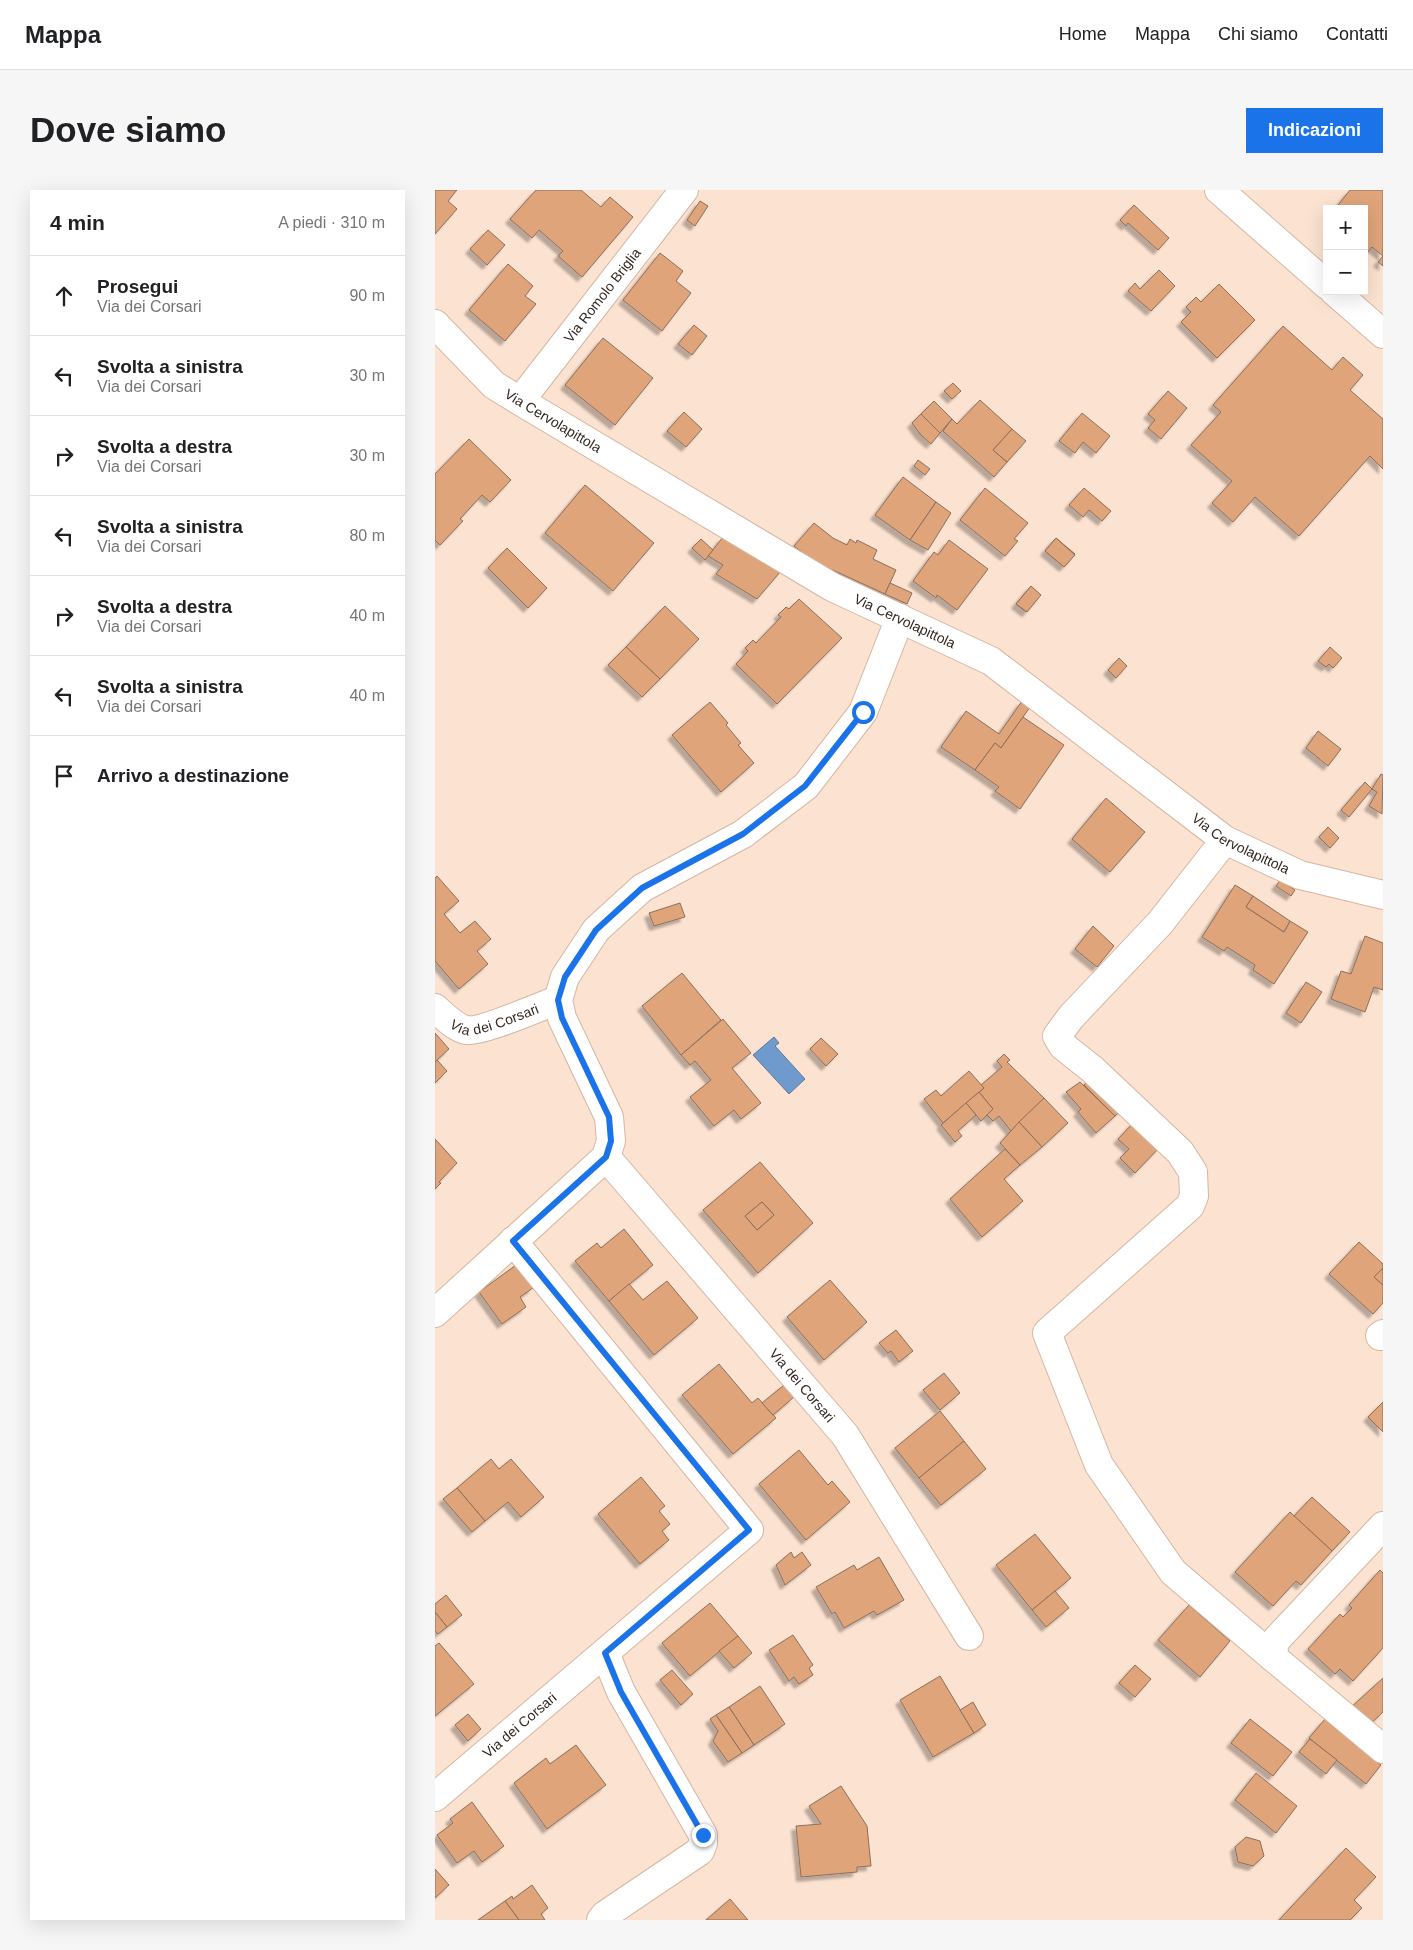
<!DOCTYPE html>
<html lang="it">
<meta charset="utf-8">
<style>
:root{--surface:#fff;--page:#f6f6f6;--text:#202124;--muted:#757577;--line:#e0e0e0;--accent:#1a73e8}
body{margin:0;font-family:Helvetica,sans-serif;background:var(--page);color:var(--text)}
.controls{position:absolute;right:15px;top:15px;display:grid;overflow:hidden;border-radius:0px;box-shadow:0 5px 20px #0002}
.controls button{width:45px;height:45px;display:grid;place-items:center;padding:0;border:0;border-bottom:1px solid var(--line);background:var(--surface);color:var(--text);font:25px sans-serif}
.stop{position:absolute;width:15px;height:15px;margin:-11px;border:4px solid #1a73e8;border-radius:50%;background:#fff}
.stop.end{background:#1a73e8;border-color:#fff;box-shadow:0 1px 5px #0008}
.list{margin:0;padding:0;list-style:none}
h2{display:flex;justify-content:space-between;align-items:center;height:65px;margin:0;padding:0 20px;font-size:21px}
h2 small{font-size:16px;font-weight:400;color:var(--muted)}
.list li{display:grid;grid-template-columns:32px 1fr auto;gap:15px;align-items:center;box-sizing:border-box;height:80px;padding:0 20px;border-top:1px solid var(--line)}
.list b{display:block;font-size:19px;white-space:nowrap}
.list p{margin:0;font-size:16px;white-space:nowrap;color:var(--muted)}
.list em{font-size:16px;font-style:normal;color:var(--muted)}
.icon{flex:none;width:28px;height:28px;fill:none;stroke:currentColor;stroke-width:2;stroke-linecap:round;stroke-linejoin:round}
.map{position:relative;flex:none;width:948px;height:1730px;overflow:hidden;border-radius:0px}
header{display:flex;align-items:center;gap:30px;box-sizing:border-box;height:70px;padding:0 25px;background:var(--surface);border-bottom:1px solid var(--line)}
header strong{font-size:24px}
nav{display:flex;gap:28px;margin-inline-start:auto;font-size:18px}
.intro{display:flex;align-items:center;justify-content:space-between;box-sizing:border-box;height:120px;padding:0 30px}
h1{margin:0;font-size:35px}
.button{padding:12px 22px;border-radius:0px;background:var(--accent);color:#fff;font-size:18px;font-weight:700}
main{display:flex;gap:30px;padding:0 30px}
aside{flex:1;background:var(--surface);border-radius:0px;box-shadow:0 5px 20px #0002}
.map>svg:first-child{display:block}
.water{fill:#6f9ace;stroke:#5d789a}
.building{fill:#dfa47a;stroke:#8c6f5c;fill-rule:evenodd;filter:url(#shadow)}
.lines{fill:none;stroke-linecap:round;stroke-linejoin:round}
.street-casing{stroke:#d5b6a0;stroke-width:30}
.secondary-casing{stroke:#d5b6a0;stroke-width:30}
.street{stroke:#fff;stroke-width:28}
.secondary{stroke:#fff;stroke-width:28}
.route{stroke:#1a73e8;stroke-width:6}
.labels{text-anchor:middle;stroke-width:5;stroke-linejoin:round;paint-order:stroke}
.street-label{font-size:14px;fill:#33271f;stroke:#fce2d0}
</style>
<header>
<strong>Mappa</strong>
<nav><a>Home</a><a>Mappa</a><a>Chi siamo</a><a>Contatti</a></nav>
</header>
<div class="intro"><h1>Dove siamo</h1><a class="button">Indicazioni</a></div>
<main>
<aside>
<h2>4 min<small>A piedi · 310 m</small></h2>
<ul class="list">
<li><svg class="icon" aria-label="ahead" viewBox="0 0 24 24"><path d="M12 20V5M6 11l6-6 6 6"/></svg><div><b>Prosegui</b><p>Via dei Corsari</p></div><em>90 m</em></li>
<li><svg class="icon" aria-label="left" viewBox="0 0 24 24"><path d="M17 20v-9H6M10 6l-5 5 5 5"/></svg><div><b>Svolta a sinistra</b><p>Via dei Corsari</p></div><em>30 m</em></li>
<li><svg class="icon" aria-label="right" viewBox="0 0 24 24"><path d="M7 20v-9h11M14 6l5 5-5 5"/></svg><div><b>Svolta a destra</b><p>Via dei Corsari</p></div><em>30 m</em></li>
<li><svg class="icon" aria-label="left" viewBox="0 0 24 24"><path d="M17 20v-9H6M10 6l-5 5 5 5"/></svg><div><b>Svolta a sinistra</b><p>Via dei Corsari</p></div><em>80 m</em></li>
<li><svg class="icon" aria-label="right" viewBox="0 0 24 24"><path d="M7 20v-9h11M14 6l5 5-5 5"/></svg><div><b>Svolta a destra</b><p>Via dei Corsari</p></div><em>40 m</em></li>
<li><svg class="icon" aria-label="left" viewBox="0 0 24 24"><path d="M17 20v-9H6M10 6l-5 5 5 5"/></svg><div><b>Svolta a sinistra</b><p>Via dei Corsari</p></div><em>40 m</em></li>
<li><svg class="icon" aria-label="arrive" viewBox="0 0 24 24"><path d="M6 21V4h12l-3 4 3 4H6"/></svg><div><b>Arrivo a destinazione</b></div></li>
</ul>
</aside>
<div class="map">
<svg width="948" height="1730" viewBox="0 0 948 1730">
<defs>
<filter id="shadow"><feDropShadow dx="-4.5" dy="4.5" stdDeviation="1" flood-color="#0004"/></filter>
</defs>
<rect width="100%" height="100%" fill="#fce2d0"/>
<path class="water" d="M 339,847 L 344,853 L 340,856 L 370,889 L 354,904 L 318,865 Z"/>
<g class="building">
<path d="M 0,0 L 22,0 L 13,11 L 22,19 L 0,44 Z"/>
<path d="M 101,0 L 146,0 L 166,17 L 175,7 L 198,27 L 147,87 L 123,66 L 128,61 L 104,40 L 97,48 L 75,29 Z"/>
<path d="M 915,0 L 948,0 L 948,76 L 943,72 L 948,66 L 937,57 L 932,63 L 929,60 L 929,19 L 900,19 Z"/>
<path d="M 265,11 L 273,16 L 260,36 L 252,30 Z"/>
<path d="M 699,15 L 734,48 L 723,60 L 693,33 L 691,36 L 685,30 Z"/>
<path d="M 53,40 L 70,55 L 52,75 L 35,59 Z"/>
<path d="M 225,63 L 248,81 L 241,91 L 256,103 L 227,141 L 188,110 Z"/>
<path d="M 73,74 L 98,96 L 90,106 L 101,114 L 70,151 L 34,120 Z"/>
<path d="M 724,80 L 740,96 L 716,121 L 693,101 L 700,93 L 705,99 Z"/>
<path d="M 784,94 L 820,130 L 782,168 L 746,132 L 756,122 L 751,117 L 761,107 L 766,112 Z"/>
<path d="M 259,135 L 272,146 L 257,165 L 243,154 Z"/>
<path d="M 848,136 L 897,180 L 908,167 L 928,185 L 915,200 L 948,229 L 948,279 L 935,266 L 864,346 L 820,307 L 798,332 L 777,313 L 797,291 L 756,255 L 786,222 L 778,215 Z"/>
<path d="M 168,148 L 218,188 L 180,235 L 130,195 Z"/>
<path d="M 518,193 L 526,201 L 517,209 L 509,201 Z"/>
<path d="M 733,201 L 752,218 L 726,249 L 713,238 L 720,230 L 713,224 Z"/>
<path d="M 545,210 L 577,239 L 558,260 L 572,272 L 559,287 L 508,241 L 517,229 L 522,234 Z"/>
<path d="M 499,211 L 517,229 L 505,243 L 486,224 Z"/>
<path d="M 249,222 L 267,239 L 251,257 L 232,241 Z"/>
<path d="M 647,223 L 675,246 L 661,263 L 648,252 L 640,263 L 624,251 Z"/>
<path d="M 486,224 L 505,243 L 496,254 L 485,244 L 477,233 Z"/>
<path d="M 577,239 L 591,251 L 572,272 L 558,260 Z"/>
<path d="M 34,249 L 76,290 L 55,312 L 47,305 L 25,329 L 28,331 L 5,355 L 0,350 L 0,284 Z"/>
<path d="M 483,270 L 495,279 L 490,285 L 479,276 Z"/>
<path d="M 468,287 L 501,312 L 475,350 L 440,325 Z"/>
<path d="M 150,295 L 219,353 L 178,401 L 110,343 Z"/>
<path d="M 550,298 L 593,333 L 579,349 L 583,351 L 570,366 L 525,330 Z"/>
<path d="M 649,298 L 676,321 L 667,331 L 654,320 L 648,327 L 634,315 Z"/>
<path d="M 501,312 L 516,323 L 493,360 L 475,350 Z"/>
<path d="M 379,333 L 398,348 L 412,355 L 415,349 L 421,353 L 422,350 L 442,360 L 438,369 L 461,380 L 450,404 L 378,371 L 359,356 Z"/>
<path d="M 288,347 L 346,381 L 322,409 L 281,384 L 288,375 L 273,366 Z"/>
<path d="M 621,348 L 640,364 L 629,377 L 610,361 Z"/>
<path d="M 621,348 L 640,365 L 629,377 L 610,361 Z"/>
<path d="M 266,349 L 278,360 L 270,370 L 257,358 Z"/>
<path d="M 514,350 L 553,379 L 522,420 L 502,405 L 501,408 L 478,391 L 499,362 L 503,365 Z"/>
<path d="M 72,358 L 112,398 L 93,418 L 53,378 Z"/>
<path d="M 455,393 L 477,403 L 472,414 L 450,404 Z"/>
<path d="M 596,396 L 605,405 L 591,422 L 581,414 Z"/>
<path d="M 596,396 L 606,405 L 592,422 L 581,414 Z"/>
<path d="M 364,409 L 407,448 L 342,514 L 301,474 L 313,461 L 310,458 L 318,450 L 321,453 L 346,427 L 343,425 L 351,417 L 354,419 Z"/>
<path d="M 230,416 L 264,449 L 225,489 L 191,457 Z"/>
<path d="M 191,457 L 225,489 L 207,507 L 173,475 Z"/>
<path d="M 895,457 L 907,468 L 898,478 L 894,474 L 891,477 L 883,471 Z"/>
<path d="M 684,468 L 692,476 L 681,488 L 673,480 Z"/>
<path d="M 587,511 L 595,517 L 588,527 L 566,558 L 560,553 L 540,580 L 506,557 L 531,521 L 564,544 Z"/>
<path d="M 275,512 L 293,533 L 291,535 L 306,553 L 303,555 L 319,573 L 286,602 L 237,545 Z"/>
<path d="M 588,527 L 629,555 L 585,619 L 560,601 L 564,597 L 540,580 L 560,553 L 566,558 Z"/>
<path d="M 883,541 L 906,559 L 893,576 L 871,558 Z"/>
<path d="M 946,584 L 948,585 L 947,624 L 934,616 L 942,602 L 937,599 Z"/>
<path d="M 930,592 L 937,599 L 914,627 L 906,620 Z"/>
<path d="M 671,608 L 710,642 L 675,682 L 637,649 Z"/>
<path d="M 893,637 L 904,648 L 895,658 L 884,647 Z"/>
<path d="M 2,686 L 24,711 L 9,724 L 25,743 L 40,731 L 56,749 L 42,761 L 53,774 L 24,799 L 0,771 L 0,688 Z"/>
<path d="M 845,690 L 860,700 L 856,706 L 841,696 Z"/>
<path d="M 800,695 L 818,706 L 811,717 L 849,742 L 855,731 L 873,742 L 839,794 L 818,780 L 820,775 L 792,757 L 789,761 L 767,747 Z"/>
<path d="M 818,706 L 855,731 L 849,742 L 811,717 Z"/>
<path d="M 245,713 L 250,727 L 219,736 L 214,723 Z"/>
<path d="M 658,736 L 679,756 L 662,777 L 640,759 Z"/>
<path d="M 930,746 L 948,753 L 948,800 L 939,797 L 930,822 L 896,809 L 906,781 L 916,784 Z"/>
<path d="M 247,783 L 286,830 L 246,865 L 207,816 Z"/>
<path d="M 871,792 L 887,802 L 866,833 L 851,823 Z"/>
<path d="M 288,829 L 316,863 L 297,878 L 326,913 L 306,929 L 299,920 L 279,936 L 255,907 L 276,890 L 260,871 L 255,875 L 246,865 Z"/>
<path d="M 0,843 L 14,859 L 0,872 Z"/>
<path d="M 386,848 L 403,864 L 391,876 L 375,859 Z"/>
<path d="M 569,864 L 575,870 L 572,872 L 609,908 L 576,941 L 564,926 L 558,931 L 552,925 L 558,919 L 544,902 L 549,898 L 546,895 L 567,877 L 562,871 Z"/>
<path d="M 2,870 L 12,881 L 0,893 L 0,872 Z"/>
<path d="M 534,881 L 549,898 L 508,933 L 489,909 L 501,900 L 506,906 Z"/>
<path d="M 656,888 L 689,917 L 680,926 L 649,895 Z"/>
<path d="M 645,892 L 680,926 L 661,943 L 643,922 L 646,919 L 631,902 Z"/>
<path d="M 544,902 L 558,919 L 546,931 L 531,913 Z"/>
<path d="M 609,908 L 633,933 L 607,957 L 584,932 Z"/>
<path d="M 531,913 L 541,925 L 523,941 L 527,946 L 520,952 L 506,935 Z"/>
<path d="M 584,932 L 607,957 L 585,975 L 565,953 Z"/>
<path d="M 699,932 L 725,957 L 700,983 L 685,968 L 694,959 L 683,949 Z"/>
<path d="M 0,949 L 22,973 L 4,992 L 6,993 L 0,999 Z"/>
<path d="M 570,959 L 585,975 L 569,989 L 588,1011 L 547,1047 L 515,1009 Z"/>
<path d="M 325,972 L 378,1033 L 323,1083 L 268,1020 ZM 327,1012 L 339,1025 L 322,1040 L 310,1026 Z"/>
<path d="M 327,1012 L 339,1025 L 322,1040 L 310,1026 Z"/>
<path d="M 189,1039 L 218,1075 L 174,1111 L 140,1071 L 162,1053 L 166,1058 Z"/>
<path d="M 924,1052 L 948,1074 L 948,1078 L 939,1087 L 948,1095 L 948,1113 L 938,1124 L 894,1084 Z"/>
<path d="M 81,1075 L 98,1098 L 85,1107 L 91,1117 L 67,1134 L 44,1102 Z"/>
<path d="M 947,1079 L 948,1080 L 948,1095 L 939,1087 Z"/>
<path d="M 395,1090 L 432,1132 L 389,1170 L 352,1127 Z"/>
<path d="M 232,1091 L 263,1128 L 219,1165 L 174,1111 L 194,1094 L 208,1110 Z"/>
<path d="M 461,1140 L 478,1161 L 464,1172 L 456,1161 L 453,1163 L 444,1153 Z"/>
<path d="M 284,1174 L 317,1213 L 323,1208 L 341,1228 L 298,1264 L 247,1205 Z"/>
<path d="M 509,1183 L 525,1203 L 505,1220 L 488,1200 Z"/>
<path d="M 349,1195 L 359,1207 L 338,1225 L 327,1213 Z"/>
<path d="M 948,1212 L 948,1242 L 933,1227 Z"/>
<path d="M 505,1221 L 529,1251 L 484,1288 L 460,1258 Z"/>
<path d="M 529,1251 L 551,1279 L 506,1315 L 484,1288 Z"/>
<path d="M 364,1260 L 393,1295 L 397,1291 L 415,1312 L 371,1350 L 324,1294 Z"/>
<path d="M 56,1269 L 64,1279 L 76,1269 L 109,1307 L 86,1327 L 73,1312 L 50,1331 L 22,1298 Z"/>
<path d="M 206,1287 L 230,1316 L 224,1321 L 235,1334 L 227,1341 L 234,1350 L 205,1374 L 163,1324 Z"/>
<path d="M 22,1298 L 50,1331 L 37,1342 L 8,1309 Z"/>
<path d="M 877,1307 L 915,1342 L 897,1361 L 859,1326 Z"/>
<path d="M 855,1322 L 897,1361 L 866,1395 L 861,1391 L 838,1416 L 800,1382 Z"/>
<path d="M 600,1344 L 636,1388 L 597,1420 L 561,1375 Z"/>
<path d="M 356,1362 L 359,1368 L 367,1362 L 376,1375 L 350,1395 L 341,1375 Z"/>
<path d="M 444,1367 L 469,1410 L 442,1425 L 439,1421 L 409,1438 L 400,1422 L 397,1424 L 381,1397 L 419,1375 L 422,1380 Z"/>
<path d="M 945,1380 L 948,1383 L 948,1458 L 918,1491 L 905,1479 L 900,1484 L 873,1459 L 905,1424 L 908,1427 L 917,1418 L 914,1415 Z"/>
<path d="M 620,1401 L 634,1418 L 611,1437 L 597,1420 Z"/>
<path d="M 11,1405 L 27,1425 L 12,1437 L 0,1422 L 0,1414 Z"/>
<path d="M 275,1413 L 303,1446 L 255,1486 L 227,1453 Z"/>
<path d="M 754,1415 L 795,1451 L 765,1487 L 723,1450 Z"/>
<path d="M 0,1422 L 12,1437 L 3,1444 L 0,1441 Z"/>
<path d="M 358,1445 L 378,1475 L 374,1478 L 378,1485 L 364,1494 L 359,1487 L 354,1491 L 334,1460 Z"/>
<path d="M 303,1446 L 317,1463 L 299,1478 L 284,1461 Z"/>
<path d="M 4,1453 L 39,1494 L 0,1526 L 0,1456 Z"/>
<path d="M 700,1475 L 716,1489 L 700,1507 L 684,1493 Z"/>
<path d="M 237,1480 L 258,1504 L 246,1515 L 225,1490 Z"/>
<path d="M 505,1486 L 539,1543 L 498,1567 L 465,1510 Z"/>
<path d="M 948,1488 L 948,1522 L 933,1536 L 913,1520 Z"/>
<path d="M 325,1496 L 350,1534 L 319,1555 L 294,1517 Z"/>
<path d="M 538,1512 L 551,1535 L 539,1543 L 525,1520 Z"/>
<path d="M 294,1517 L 319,1555 L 307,1563 L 281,1525 Z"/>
<path d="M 33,1524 L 46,1539 L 33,1551 L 20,1535 Z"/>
<path d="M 281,1525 L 307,1563 L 293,1572 L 278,1551 L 283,1541 L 275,1529 Z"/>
<path d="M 815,1529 L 857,1562 L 838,1586 L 796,1553 Z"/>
<path d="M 890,1529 L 946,1575 L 931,1594 L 874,1548 Z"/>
<path d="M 875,1549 L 902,1570 L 891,1584 L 864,1562 Z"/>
<path d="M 141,1555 L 171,1595 L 112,1639 L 79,1593 L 111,1568 L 115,1574 Z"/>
<path d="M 821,1583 L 862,1616 L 841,1643 L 800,1610 Z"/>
<path d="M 406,1596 L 432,1636 L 436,1676 L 422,1677 L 422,1682 L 366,1687 L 361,1636 L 386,1634 L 374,1616 Z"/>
<path d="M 37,1612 L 69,1656 L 47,1672 L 39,1661 L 22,1673 L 2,1645 L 18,1633 L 15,1629 Z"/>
<path d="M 811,1647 L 825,1651 L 829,1666 L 818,1676 L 803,1672 L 800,1657 Z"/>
<path d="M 911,1658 L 941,1687 L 919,1710 L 927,1718 L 915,1730 L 844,1730 Z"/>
<path d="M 0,1679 L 14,1695 L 0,1708 Z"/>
<path d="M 97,1695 L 113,1718 L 106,1724 L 110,1730 L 84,1730 L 70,1711 L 77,1706 L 78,1709 Z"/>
<path d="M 295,1709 L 313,1730 L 271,1730 Z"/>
<path d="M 70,1711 L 84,1730 L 43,1730 Z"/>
</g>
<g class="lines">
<defs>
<g id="street">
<path id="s1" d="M 0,134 L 59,195 L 85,211 L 397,397 L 556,471 L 790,650 L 865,685 L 948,705"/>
<path id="s2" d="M 85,211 L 249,0"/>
<path d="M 790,650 L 725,733 L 636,827 L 622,846 L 628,856 L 657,879 L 745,962 L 758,982 L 759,1006 L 755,1016 L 612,1143 L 664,1275 L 738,1382 L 840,1469"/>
<path id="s3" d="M 0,818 C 9,826 19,837 31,840 C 45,843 106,816 123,810"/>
<path id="s4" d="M 171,967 L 410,1245 L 534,1446"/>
<path d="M 0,1123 L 171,967 L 176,951 L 174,927 L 127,828 L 123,810 L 130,787 L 161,740 L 207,698 L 308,644 L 371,596 L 428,522 L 465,428"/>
<path d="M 945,1146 L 948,1144"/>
<path d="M 948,1336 L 842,1449 L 838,1457 L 840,1469 L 948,1559"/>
<path id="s5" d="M 0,1607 L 314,1340 L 78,1051"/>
<path d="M 166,1730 L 170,1725 L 265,1661 L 268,1653 L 268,1645 L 186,1502 L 170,1463"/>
</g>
<g id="secondary">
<path d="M 784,0 L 892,95"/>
<path d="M 899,101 L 948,144"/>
</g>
</defs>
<use href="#street" class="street-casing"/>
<use href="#secondary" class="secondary-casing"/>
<use href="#street" class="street"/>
<use href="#secondary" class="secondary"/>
</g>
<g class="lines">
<path class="route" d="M 268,1645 L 186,1502 L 170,1463 L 314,1340 L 78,1051 L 171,967 L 176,951 L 174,927 L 127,828 L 123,810 L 130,787 L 161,740 L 207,698 L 308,644 L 370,596 L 428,522"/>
</g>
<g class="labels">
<g class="street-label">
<text dy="5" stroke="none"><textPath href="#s2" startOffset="134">Via Romolo Briglia</textPath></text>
<text dy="5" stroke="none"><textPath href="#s1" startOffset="154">Via Cervolapittola</textPath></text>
<text dy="5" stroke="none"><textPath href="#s1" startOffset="559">Via Cervolapittola</textPath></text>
<text dy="5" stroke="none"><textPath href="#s1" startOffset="964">Via Cervolapittola</textPath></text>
<text dy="5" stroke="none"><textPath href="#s3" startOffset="68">Via dei Corsari</textPath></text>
<text dy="5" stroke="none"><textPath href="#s4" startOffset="301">Via dei Corsari</textPath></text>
<text dy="5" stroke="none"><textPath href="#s5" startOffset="111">Via dei Corsari</textPath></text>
</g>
</g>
</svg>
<div class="controls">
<button>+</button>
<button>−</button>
</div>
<div class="stop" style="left:428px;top:522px"></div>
<div class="stop end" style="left:268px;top:1645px"></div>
</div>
</main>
